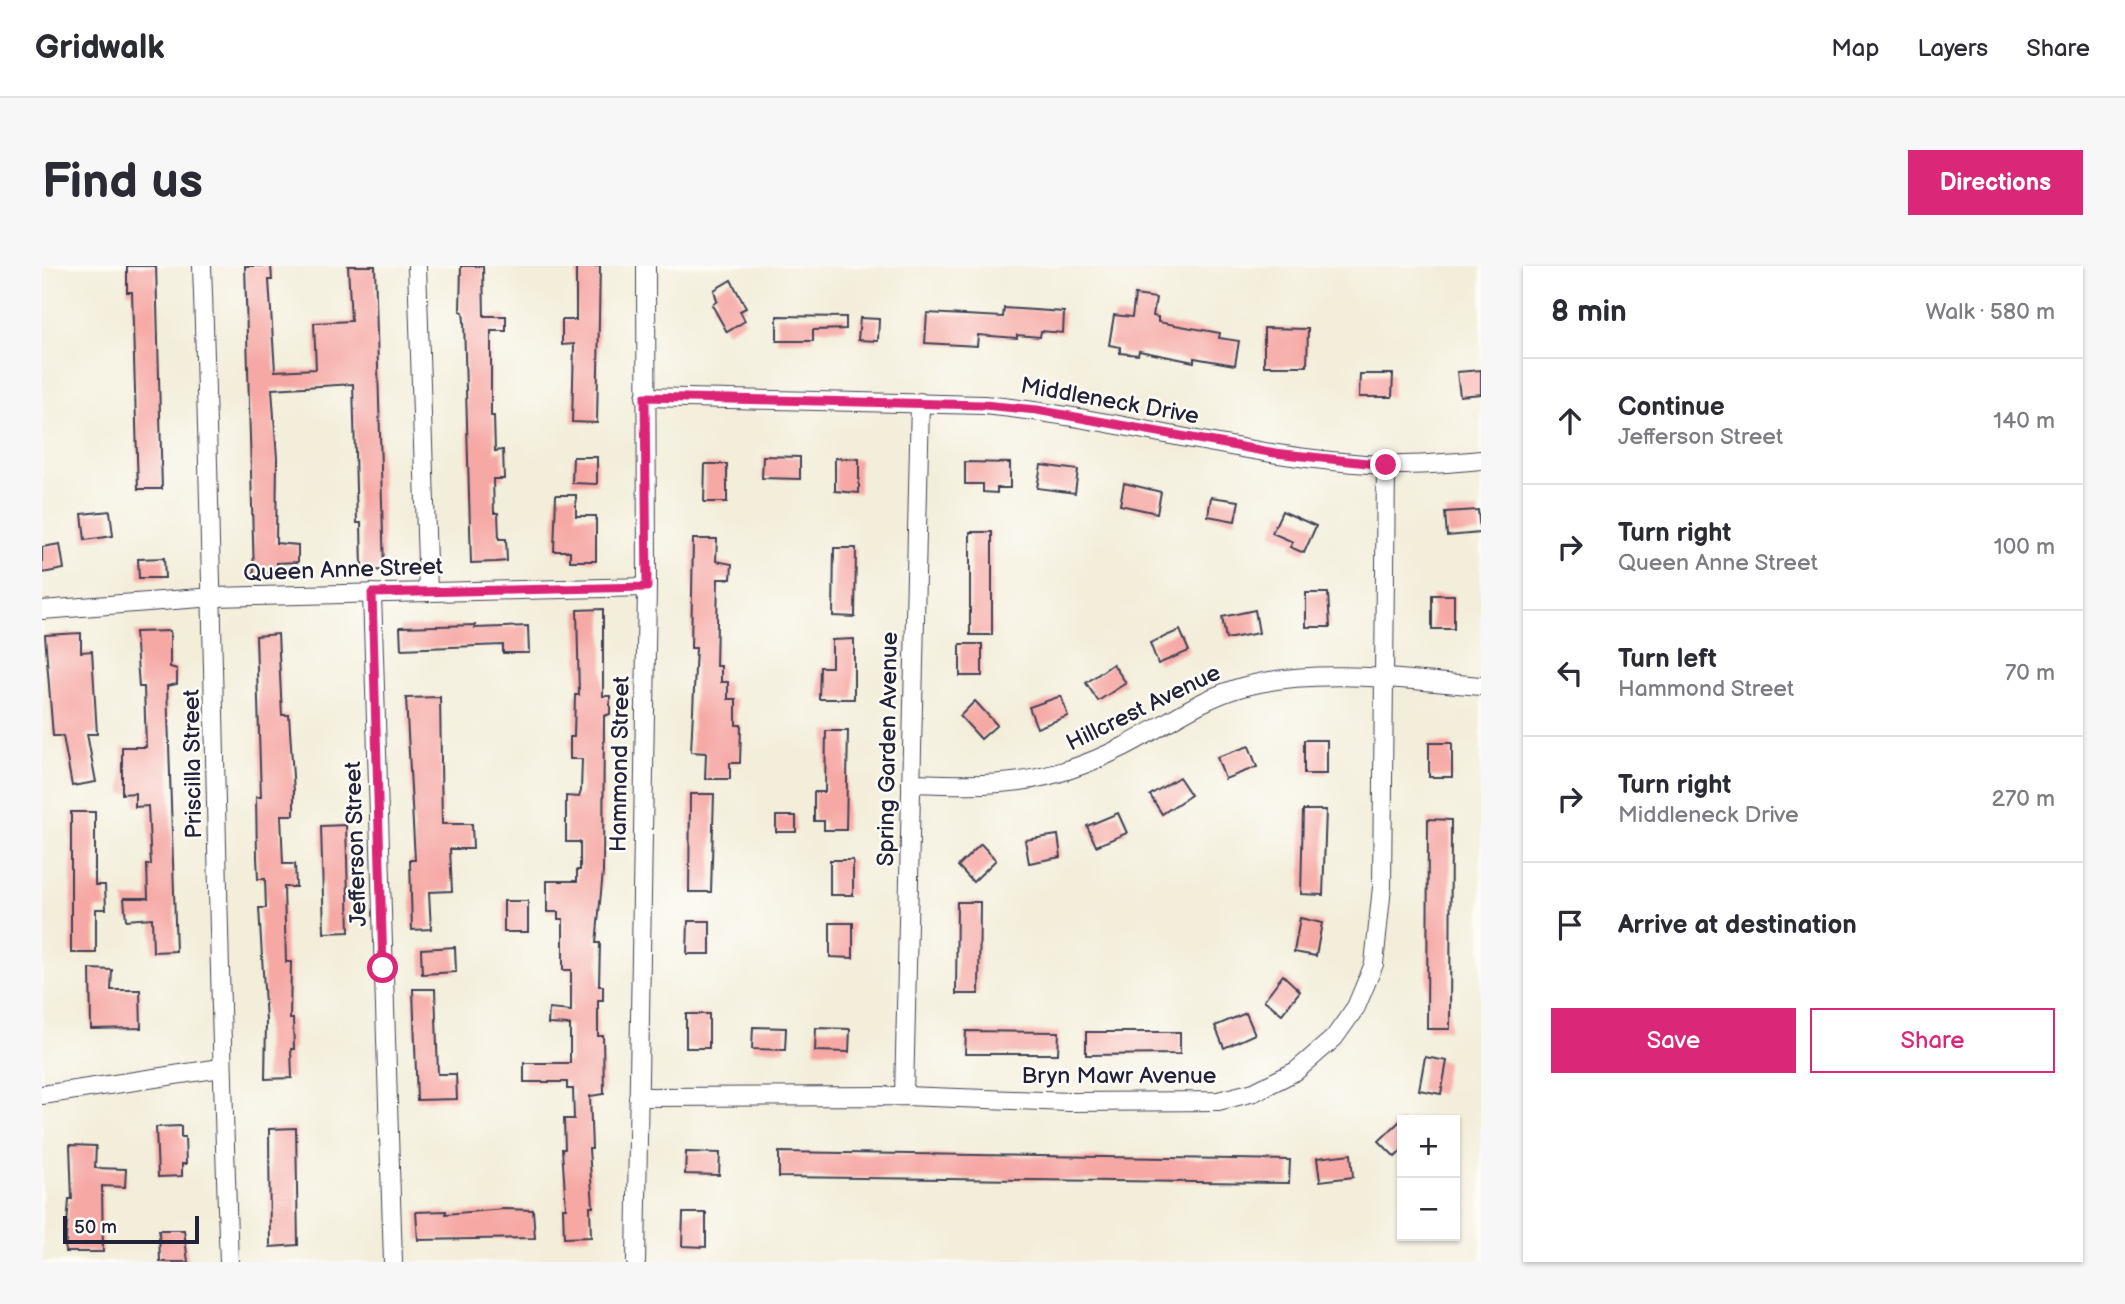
<!DOCTYPE html>
<meta charset="utf-8">
<style>
:root{--surface:#fff;--page:#f7f7f7;--text:#2b2b33;--muted:#7c7c81;--line:#e1e1e2;--accent:#db2777}
body{margin:0;font-family:"Balsamiq Sans",sans-serif;background:var(--page);color:var(--text)}
.controls{position:absolute;right:21px;bottom:21px;display:grid;overflow:hidden;border-radius:0px;box-shadow:0 2px 5px #0004}
.controls button{width:63px;height:63px;display:grid;place-items:center;padding:0;border:0;border-bottom:2px solid var(--line);background:var(--surface);color:var(--text);font:35px sans-serif}
.scale{position:absolute;left:21px;bottom:18px;width:136px;box-sizing:border-box;padding-left:7px;border:4px solid #22223b;border-top:0;font-size:19px;line-height:24px;white-space:nowrap;color:#22223b;-webkit-text-stroke:5px #fdfcf7;paint-order:stroke}
.stop{position:absolute;width:21px;height:21px;margin:-16px;border:5px solid #db2777;border-radius:50%;background:#fff}
.stop.end{background:#db2777;border-color:#fff;box-shadow:0 2px 7px #0008}
.list{margin:0;padding:0;list-style:none}
h2{display:flex;justify-content:space-between;align-items:center;height:91px;margin:0;padding:0 28px;font-size:30px}
h2 small{font-size:23px;font-weight:400;color:var(--muted)}
.list li{display:grid;grid-template-columns:46px 1fr auto;gap:21px;align-items:center;box-sizing:border-box;height:126px;padding:0 28px;border-top:2px solid var(--line)}
.list b{display:block;font-size:26px;white-space:nowrap}
.list p{margin:0;font-size:23px;white-space:nowrap;color:var(--muted)}
.list em{font-size:23px;font-style:normal;color:var(--muted)}
.actions{display:flex;gap:14px;padding:21px 28px}
.actions a{flex:1;padding:16px 0;border:2px solid var(--accent);border-radius:0px;text-align:center;font-size:24px;color:var(--accent)}
.actions .main{background:var(--accent);color:#fff}
.icon{flex:none;width:38px;height:38px;fill:none;stroke:currentColor;stroke-width:2;stroke-linecap:round;stroke-linejoin:round}
.map{position:relative;flex:none;width:1439px;height:996px;overflow:hidden;border-radius:0px}
header{display:flex;align-items:center;gap:42px;box-sizing:border-box;height:98px;padding:0 35px;background:var(--surface);border-bottom:2px solid var(--line)}
header strong{font-size:33px}
nav{display:flex;gap:38px;margin-inline-start:auto;font-size:24px}
.intro{display:flex;align-items:center;justify-content:space-between;box-sizing:border-box;height:168px;padding:0 42px}
h1{margin:0;font-size:49px}
.button{padding:18px 32px;border-radius:0px;background:var(--accent);color:#fff;font-size:24px;font-weight:700}
main{display:flex;gap:42px;padding:0 42px}
aside{flex:1;background:var(--surface);border-radius:0px;box-shadow:0 2px 5px #0004}
.map>svg:first-child{display:block}
.building{fill:#f6a8a4}
.lines{fill:none;stroke-linecap:round;stroke-linejoin:round}
.minor-casing{stroke:#414153;stroke-width:20}
.minor{stroke:#fff;stroke-width:18}
.route{stroke:#db2777;stroke-width:9}
.labels{text-anchor:middle;stroke-width:5;stroke-linejoin:round;paint-order:stroke}
.street-label{font-size:23px;fill:#22223b;stroke:#fdfcf7}
</style>
<header>
<strong>Gridwalk</strong>
<nav><a>Map</a><a>Layers</a><a>Share</a></nav>
</header>
<div class="intro"><h1>Find us</h1><a class="button">Directions</a></div>
<main>
<div class="map">
<svg width="1439" height="996" viewBox="0 0 1439 996">
<rect width="100%" height="100%" fill="#fdfcf7"/>
<filter id="ink" filterUnits="userSpaceOnUse"><feTurbulence type="fractalNoise" baseFrequency=".0143" numOctaves="2"/><feDisplacementMap in="SourceGraphic" scale="14" xChannelSelector="R" yChannelSelector="G"/><feConvolveMatrix kernelMatrix="1 2 1 2 8 2 1 2 1" color-interpolation-filters="sRGB"/></filter>
<filter id="wash" filterUnits="userSpaceOnUse"><feTurbulence type="fractalNoise" baseFrequency=".00686" numOctaves="4" result="noise"/><feDisplacementMap in="SourceGraphic" scale="28" xChannelSelector="R" yChannelSelector="G"/><feGaussianBlur stdDeviation="1.57" result="paint"/><feColorMatrix in="noise" values="0 0 0 0 0 0 0 0 0 0 0 0 0 0 0 0 0 1.4 0 .05"/><feComposite in="paint" operator="in"/></filter>
<g filter="url(#wash)">
<rect width="100%" height="100%" fill="#f3eeda"/>
<g id="blocks">
<g class="building">
<path d="M 85,0 L 114,0 L 120,223 L 96,223 L 90,26 L 85,26 Z"/>
<path d="M 203,0 L 229,0 L 230,14 L 227,14 L 233,105 L 274,103 L 272,57 L 309,55 L 306,0 L 333,0 L 342,304 L 320,305 L 319,257 L 315,257 L 311,118 L 230,123 L 235,192 L 234,277 L 256,279 L 256,296 L 235,297 L 235,307 L 212,308 Z"/>
<path d="M 419,0 L 441,0 L 442,50 L 464,50 L 464,65 L 449,65 L 449,150 L 452,150 L 453,185 L 461,184 L 462,213 L 451,213 L 452,247 L 456,247 L 457,273 L 464,273 L 465,295 L 454,296 L 429,297 L 422,55 L 421,46 L 418,45 Z"/>
<path d="M 534,0 L 558,0 L 555,157 L 530,156 L 532,78 L 520,79 L 520,54 L 534,54 Z"/>
<path d="M 689,14 L 704,42 L 698,45 L 703,55 L 685,66 L 670,39 L 675,35 L 672,24 Z"/>
<path d="M 1093,29 L 1114,32 L 1111,50 L 1116,51 L 1116,56 L 1178,67 L 1177,72 L 1197,75 L 1193,99 L 1152,92 L 1152,96 L 1097,85 L 1096,89 L 1078,87 L 1078,81 L 1067,79 L 1072,49 L 1090,51 Z"/>
<path d="M 962,42 L 1022,46 L 1021,67 L 999,65 L 998,71 L 975,69 L 975,72 L 936,69 L 935,80 L 883,77 L 885,47 L 961,51 Z"/>
<path d="M 735,50 L 804,51 L 804,63 L 771,64 L 771,75 L 735,75 Z"/>
<path d="M 818,52 L 837,53 L 836,75 L 816,74 Z"/>
<path d="M 1222,62 L 1266,63 L 1265,100 L 1222,100 Z"/>
<path d="M 1439,104 L 1439,128 L 1418,130 L 1415,106 Z"/>
<path d="M 1318,108 L 1351,108 L 1350,131 L 1317,131 Z"/>
<path d="M 721,190 L 758,191 L 758,213 L 720,212 Z"/>
<path d="M 531,191 L 555,191 L 555,218 L 530,217 Z"/>
<path d="M 793,192 L 817,193 L 817,227 L 793,225 Z"/>
<path d="M 923,196 L 968,197 L 968,222 L 955,222 L 955,227 L 941,226 L 941,218 L 923,218 Z"/>
<path d="M 663,198 L 685,198 L 685,236 L 662,236 Z"/>
<path d="M 999,199 L 1036,204 L 1033,227 L 995,222 Z"/>
<path d="M 1082,217 L 1119,226 L 1115,247 L 1078,239 Z"/>
<path d="M 514,229 L 534,229 L 534,250 L 554,250 L 554,295 L 528,295 L 528,285 L 512,285 Z"/>
<path d="M 1169,231 L 1197,235 L 1193,255 L 1166,250 Z"/>
<path d="M 1436,244 L 1438,267 L 1405,270 L 1403,246 Z"/>
<path d="M 68,245 L 71,270 L 43,274 L 40,248 Z"/>
<path d="M 1240,245 L 1274,260 L 1262,287 L 1248,281 L 1251,276 L 1230,267 Z"/>
<rect x="928" y="266" width="22" height="103"/>
<path d="M 651,273 L 675,273 L 674,295 L 690,298 L 689,313 L 676,313 L 674,400 L 679,400 L 679,416 L 686,416 L 686,433 L 694,433 L 694,459 L 699,459 L 698,497 L 688,497 L 688,513 L 663,513 L 664,487 L 649,486 L 654,382 L 649,382 Z"/>
<path d="M 18,278 L 22,303 L 0,307 L 0,281 Z"/>
<path d="M 792,282 L 814,282 L 813,351 L 791,350 Z"/>
<path d="M 122,292 L 123,312 L 97,312 L 96,293 Z"/>
<path d="M 1264,327 L 1286,327 L 1288,361 L 1264,361 Z"/>
<rect x="1390" y="329" width="22" height="34"/>
<path d="M 561,343 L 561,430 L 568,430 L 568,448 L 562,450 L 561,606 L 554,677 L 558,677 L 557,720 L 561,720 L 561,734 L 556,734 L 556,770 L 561,770 L 562,828 L 548,830 L 550,883 L 547,883 L 551,941 L 548,941 L 549,971 L 522,972 L 521,942 L 524,942 L 520,883 L 523,883 L 522,853 L 532,853 L 531,823 L 525,823 L 525,816 L 482,816 L 482,797 L 528,797 L 528,759 L 506,758 L 507,743 L 529,745 L 529,704 L 521,704 L 521,653 L 516,653 L 516,646 L 505,646 L 505,615 L 535,615 L 535,604 L 538,604 L 538,576 L 524,576 L 524,530 L 537,531 L 539,525 L 540,493 L 528,493 L 528,471 L 532,471 L 533,429 L 537,429 L 535,344 Z"/>
<path d="M 1213,344 L 1217,367 L 1184,373 L 1180,351 Z"/>
<path d="M 433,359 L 433,362 L 486,360 L 487,387 L 461,387 L 461,379 L 359,383 L 358,361 Z"/>
<path d="M 1138,364 L 1147,385 L 1116,398 L 1108,377 Z"/>
<path d="M 128,365 L 128,401 L 135,403 L 135,418 L 125,420 L 134,685 L 111,686 L 110,652 L 84,654 L 82,632 L 106,632 L 105,599 L 109,599 L 106,540 L 93,541 L 93,527 L 80,528 L 80,481 L 104,481 L 102,421 L 97,421 L 93,366 Z"/>
<path d="M 39,367 L 39,386 L 50,385 L 55,468 L 45,468 L 54,516 L 30,520 L 21,470 L 11,470 L 3,369 Z"/>
<path d="M 236,368 L 240,449 L 247,449 L 252,526 L 252,549 L 239,549 L 241,598 L 253,598 L 254,621 L 242,621 L 244,696 L 249,696 L 248,753 L 251,753 L 252,783 L 249,783 L 250,812 L 223,813 L 224,755 L 217,642 L 224,642 L 223,613 L 216,613 L 215,591 L 214,531 L 219,531 L 214,370 Z"/>
<path d="M 812,373 L 812,433 L 777,433 L 778,401 L 790,401 L 790,374 Z"/>
<rect x="918" y="378" width="22" height="32"/>
<path d="M 1071,398 L 1084,417 L 1056,435 L 1044,417 Z"/>
<path d="M 1019,430 L 1026,450 L 995,462 L 987,441 Z"/>
<path d="M 398,431 L 400,558 L 430,558 L 431,583 L 408,583 L 410,625 L 387,626 L 389,663 L 370,664 L 368,594 L 373,594 L 364,432 Z"/>
<path d="M 933,435 L 955,459 L 939,473 L 918,450 Z"/>
<path d="M 784,465 L 806,465 L 804,564 L 782,564 L 782,555 L 772,555 L 772,526 L 783,526 Z"/>
<rect x="1262" y="474" width="23" height="34"/>
<rect x="1387" y="477" width="23" height="34"/>
<path d="M 1207,480 L 1215,501 L 1183,513 L 1175,491 Z"/>
<path d="M 1137,511 L 1149,529 L 1120,548 L 1108,529 Z"/>
<path d="M 648,528 L 672,528 L 669,626 L 647,626 Z"/>
<path d="M 1261,544 L 1284,544 L 1281,629 L 1259,628 Z"/>
<path d="M 29,546 L 53,546 L 53,619 L 63,619 L 64,643 L 54,643 L 54,687 L 29,687 Z"/>
<path d="M 1076,547 L 1085,567 L 1054,580 L 1045,560 Z"/>
<rect x="734" y="550" width="20" height="16"/>
<path d="M 1386,553 L 1409,554 L 1408,763 L 1385,763 Z"/>
<path d="M 304,559 L 307,666 L 282,667 L 279,560 Z"/>
<path d="M 1016,569 L 1019,591 L 987,597 L 983,574 Z"/>
<path d="M 939,578 L 954,594 L 931,616 L 916,600 Z"/>
<rect x="788" y="594" width="23" height="35"/>
<rect x="462" y="635" width="24" height="31"/>
<path d="M 915,636 L 938,636 L 937,728 L 914,728 Z"/>
<path d="M 1258,652 L 1280,657 L 1274,690 L 1252,686 Z"/>
<path d="M 646,655 L 668,655 L 668,688 L 645,688 Z"/>
<path d="M 788,657 L 811,657 L 811,692 L 788,691 Z"/>
<path d="M 413,681 L 414,706 L 380,708 L 379,683 Z"/>
<path d="M 48,703 L 70,704 L 69,724 L 98,724 L 99,762 L 49,763 Z"/>
<path d="M 1241,709 L 1258,725 L 1240,748 L 1222,734 Z"/>
<path d="M 371,723 L 393,723 L 396,808 L 414,808 L 415,833 L 375,834 Z"/>
<path d="M 1204,747 L 1213,768 L 1182,782 L 1173,760 Z"/>
<rect x="644" y="748" width="23" height="34"/>
<path d="M 711,761 L 744,762 L 743,784 L 710,783 Z"/>
<path d="M 774,762 L 808,763 L 807,786 L 773,785 Z"/>
<path d="M 924,765 L 1017,766 L 1016,788 L 923,788 Z"/>
<path d="M 1044,766 L 1138,766 L 1138,788 L 1044,789 Z"/>
<path d="M 1383,791 L 1405,795 L 1399,828 L 1377,824 Z"/>
<path d="M 1360,853 L 1360,884 L 1353,891 L 1337,875 Z"/>
<path d="M 139,860 L 139,871 L 143,871 L 144,898 L 140,898 L 140,910 L 116,911 L 114,861 Z"/>
<path d="M 254,862 L 256,979 L 228,981 L 227,863 Z"/>
<path d="M 28,879 L 54,880 L 53,902 L 84,903 L 83,921 L 60,920 L 61,986 L 23,986 L 27,933 L 30,933 Z"/>
<path d="M 644,886 L 678,887 L 677,909 L 643,908 Z"/>
<path d="M 737,886 L 1248,894 L 1247,917 L 737,911 Z"/>
<path d="M 1309,888 L 1311,911 L 1278,915 L 1275,892 Z"/>
<path d="M 462,943 L 491,944 L 493,972 L 376,974 L 374,946 L 404,945 L 404,948 Z"/>
<path d="M 641,947 L 664,947 L 664,981 L 640,980 Z"/>
<path d="M 117,964 L 142,964 L 146,996 L 118,996 Z"/>
</g>
</g>
</g>
<g filter="url(#ink)">
<use href="#blocks" fill-opacity="0" stroke="#414153" stroke-width="2"/>
<g class="lines">
<defs>
<g id="minor">
<path d="M 160,0 C 172,332 174,664 187,996"/>
<path d="M 375,0 L 386,326"/>
<path d="M 603,131 L 942,139 C 1077,152 1208,193 1343,199 C 1375,200 1407,197 1439,194"/>
<path d="M 330,327 L 351,996"/>
<path d="M 0,344 L 172,331 L 605,321"/>
<path d="M 869,517 C 956,520 1001,521 1081,481 C 1121,461 1156,433 1200,421 C 1273,401 1364,414 1439,420"/>
<path d="M 0,829 L 179,802"/>
<path d="M 862,830 L 878,136"/>
<path d="M 596,831 L 862,830 L 1028,836 L 1176,835 L 1212,826 L 1254,805 L 1292,772 L 1314,741 L 1332,698 L 1340,621 L 1344,199"/>
<path d="M 594,996 L 605,321 L 604,0"/>
</g>
</defs>
<use href="#minor" class="minor-casing"/>
<use href="#minor" class="minor"/>
</g>
</g>
<g class="lines" filter="url(#ink)">
<path class="route" d="M 341,702 L 330,327 L 605,321 L 603,131 L 942,139 L 995,144 L 1233,187 L 1344,199"/>
</g>
<g class="labels">
<g class="street-label">
<text transform="translate(1068 134) rotate(10)" y="8">Middleneck Drive</text>
<text transform="translate(301 303) rotate(-2)" y="8">Queen Anne Street</text>
<text transform="translate(1101 441) rotate(-26)" y="8">Hillcrest Avenue</text>
<text transform="translate(845 483) rotate(-89)" y="8">Spring Garden Avenue</text>
<text transform="translate(150 498) rotate(-91)" y="8">Priscilla Street</text>
<text transform="translate(577 498) rotate(-89)" y="8">Hammond Street</text>
<text transform="translate(313 578) rotate(-92)" y="8">Jefferson Street</text>
<text x="1077" y="817">Bryn Mawr Avenue</text>
</g>
</g>
</svg>
<div class="controls">
<button>+</button>
<button>−</button>
</div>
<div class="scale">50 m</div>
<div class="stop" style="left:341px;top:702px"></div>
<div class="stop end" style="left:1344px;top:199px"></div>
</div>
<aside>
<h2>8 min<small>Walk · 580 m</small></h2>
<ul class="list">
<li><svg class="icon" aria-label="ahead" viewBox="0 0 24 24"><path d="M12 20V5M6 11l6-6 6 6"/></svg><div><b>Continue</b><p>Jefferson Street</p></div><em>140 m</em></li>
<li><svg class="icon" aria-label="right" viewBox="0 0 24 24"><path d="M7 20v-9h11M14 6l5 5-5 5"/></svg><div><b>Turn right</b><p>Queen Anne Street</p></div><em>100 m</em></li>
<li><svg class="icon" aria-label="left" viewBox="0 0 24 24"><path d="M17 20v-9H6M10 6l-5 5 5 5"/></svg><div><b>Turn left</b><p>Hammond Street</p></div><em>70 m</em></li>
<li><svg class="icon" aria-label="right" viewBox="0 0 24 24"><path d="M7 20v-9h11M14 6l5 5-5 5"/></svg><div><b>Turn right</b><p>Middleneck Drive</p></div><em>270 m</em></li>
<li><svg class="icon" aria-label="arrive" viewBox="0 0 24 24"><path d="M6 21V4h12l-3 4 3 4H6"/></svg><div><b>Arrive at destination</b></div></li>
</ul>
<div class="actions"><a class="main">Save</a><a>Share</a></div>
</aside>
</main>
